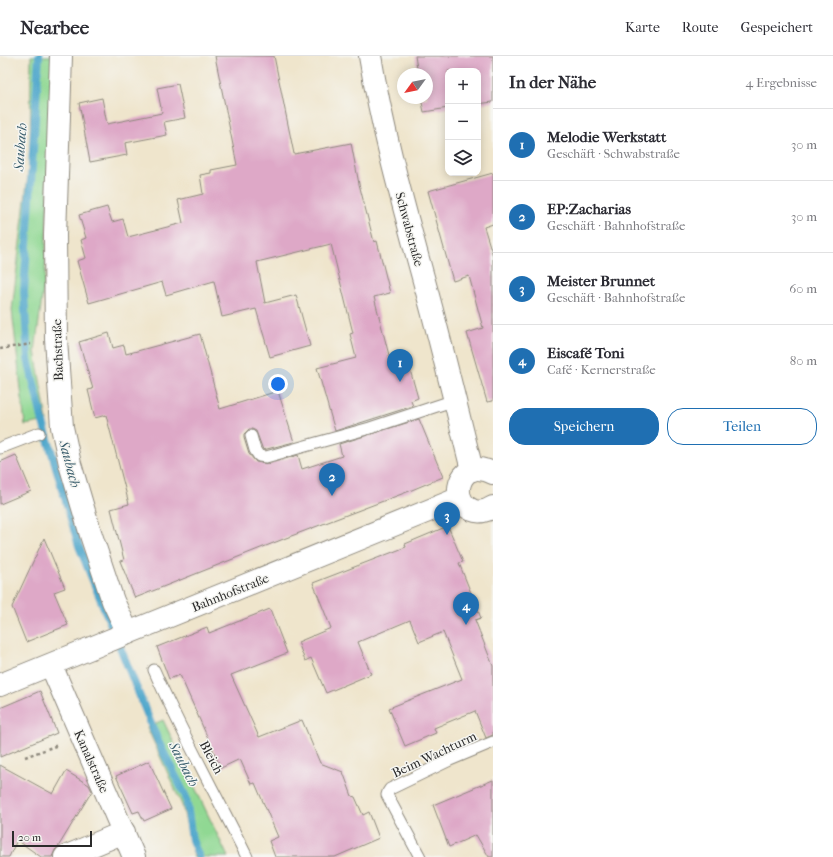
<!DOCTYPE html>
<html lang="de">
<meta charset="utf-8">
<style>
:root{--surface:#fff;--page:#f7f7f7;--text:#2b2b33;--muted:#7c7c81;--line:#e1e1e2;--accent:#1f6fb2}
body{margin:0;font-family:"IM FELL French Canon",serif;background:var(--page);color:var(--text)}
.controls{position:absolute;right:12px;top:12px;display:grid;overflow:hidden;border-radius:8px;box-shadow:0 2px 10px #0003}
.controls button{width:36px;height:36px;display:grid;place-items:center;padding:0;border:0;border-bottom:1px solid var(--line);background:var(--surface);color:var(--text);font:20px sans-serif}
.compass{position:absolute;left:397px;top:12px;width:36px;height:36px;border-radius:50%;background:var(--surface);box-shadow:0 2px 10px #0003;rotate:237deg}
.scale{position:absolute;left:12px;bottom:10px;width:80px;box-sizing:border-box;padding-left:4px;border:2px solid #2b2b2b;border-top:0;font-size:11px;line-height:14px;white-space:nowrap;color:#2b2b2b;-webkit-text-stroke:3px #f6f6f2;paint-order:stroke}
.you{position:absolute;left:278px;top:328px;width:14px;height:14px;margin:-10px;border:3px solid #fff;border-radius:50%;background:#1a73e8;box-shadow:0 0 0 6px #1a73e833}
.badge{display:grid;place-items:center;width:26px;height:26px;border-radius:50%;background:var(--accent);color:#fff;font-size:13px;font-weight:700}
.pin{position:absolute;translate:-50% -33px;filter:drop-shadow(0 1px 2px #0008)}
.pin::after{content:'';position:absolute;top:21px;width:14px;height:12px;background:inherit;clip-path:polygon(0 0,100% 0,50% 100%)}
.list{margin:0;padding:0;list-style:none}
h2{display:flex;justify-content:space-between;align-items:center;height:52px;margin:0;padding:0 16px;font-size:17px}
h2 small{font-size:13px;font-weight:400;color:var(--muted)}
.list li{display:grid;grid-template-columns:26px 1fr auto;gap:12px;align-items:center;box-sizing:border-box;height:72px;padding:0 16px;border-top:1px solid var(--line)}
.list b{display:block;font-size:15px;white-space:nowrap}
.list p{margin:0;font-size:13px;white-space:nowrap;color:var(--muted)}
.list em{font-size:13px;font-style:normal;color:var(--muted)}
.actions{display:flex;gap:8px;padding:12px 16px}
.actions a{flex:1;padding:9px 0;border:1px solid var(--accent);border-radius:16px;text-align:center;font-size:14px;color:var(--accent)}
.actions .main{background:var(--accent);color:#fff}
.icon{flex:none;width:22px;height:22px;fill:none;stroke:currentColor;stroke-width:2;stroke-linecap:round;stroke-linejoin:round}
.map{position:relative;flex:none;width:493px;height:801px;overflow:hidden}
header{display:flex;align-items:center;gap:24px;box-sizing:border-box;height:56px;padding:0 20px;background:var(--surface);border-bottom:1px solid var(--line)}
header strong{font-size:19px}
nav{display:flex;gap:22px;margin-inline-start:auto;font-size:14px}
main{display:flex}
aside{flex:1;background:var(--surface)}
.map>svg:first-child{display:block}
.green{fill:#90d893;stroke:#5e825f}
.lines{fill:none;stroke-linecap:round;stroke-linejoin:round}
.stream{stroke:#4ca5ca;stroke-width:8}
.building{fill:#dea8c7}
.lane-casing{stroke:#8d887c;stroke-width:13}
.street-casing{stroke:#8d887c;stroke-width:24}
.path{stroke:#8d887c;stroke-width:2.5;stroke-dasharray:3 3;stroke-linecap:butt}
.lane{stroke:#fff;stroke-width:11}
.street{stroke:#fff;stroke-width:22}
.labels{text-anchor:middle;stroke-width:3;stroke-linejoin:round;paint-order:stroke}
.street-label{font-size:13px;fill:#2b2b2b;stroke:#f6f6f2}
.water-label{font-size:14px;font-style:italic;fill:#385c6b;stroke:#f6f6f2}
</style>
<header>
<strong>Nearbee</strong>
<nav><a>Karte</a><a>Route</a><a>Gespeichert</a></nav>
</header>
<main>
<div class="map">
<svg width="493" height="801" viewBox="0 0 493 801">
<rect width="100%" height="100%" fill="#f6f6f2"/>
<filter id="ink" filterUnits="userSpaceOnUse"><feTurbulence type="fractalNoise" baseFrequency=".025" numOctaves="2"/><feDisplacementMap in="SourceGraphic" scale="8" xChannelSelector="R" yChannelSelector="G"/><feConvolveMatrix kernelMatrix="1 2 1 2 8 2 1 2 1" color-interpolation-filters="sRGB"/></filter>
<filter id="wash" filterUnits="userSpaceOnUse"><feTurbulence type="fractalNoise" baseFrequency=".012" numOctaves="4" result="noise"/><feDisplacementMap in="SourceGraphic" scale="16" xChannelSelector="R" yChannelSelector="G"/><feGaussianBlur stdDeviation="0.9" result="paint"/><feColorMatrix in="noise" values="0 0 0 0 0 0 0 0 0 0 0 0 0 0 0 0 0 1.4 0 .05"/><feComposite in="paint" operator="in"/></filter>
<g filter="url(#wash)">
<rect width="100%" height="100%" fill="#efe5cc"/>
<g class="green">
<path d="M 31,0 L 52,0 L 45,219 L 35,295 L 47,365 L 25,369 L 12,254 L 30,102 Z"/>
<path d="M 163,664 L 228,801 L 194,801 L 182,749 L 147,671 Z"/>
</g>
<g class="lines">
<path class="stream" d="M 39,0 L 24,236 L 28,303 L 43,366 L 79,490 L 158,685 L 186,741 L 192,784 L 199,801"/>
</g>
<g id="blocks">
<g class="building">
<path d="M 215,0 L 274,0 L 294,98 L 351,87 L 359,128 L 374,186 L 377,185 L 390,237 L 374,241 L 391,307 L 407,303 L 418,342 L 411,345 L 413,350 L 335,375 L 317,312 L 356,302 L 350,278 L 353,277 L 331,188 L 257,206 L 265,247 L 296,239 L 310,290 L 270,301 L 256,253 L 222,261 L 214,225 L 166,239 L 162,226 L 89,247 L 77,205 L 86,202 L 81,184 L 86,182 L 79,159 L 107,151 L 112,166 L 123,163 L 128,181 L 183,167 L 178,144 L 203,138 L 200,119 L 211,117 L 211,114 L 237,109 Z"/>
<path d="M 415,0 L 493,0 L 493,46 L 478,48 L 478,15 L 448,15 L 448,52 L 424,56 L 421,42 L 427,42 L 427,18 L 418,18 Z"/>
<path d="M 178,28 L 185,62 L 164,66 L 167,79 L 125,87 L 127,99 L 90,106 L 79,47 L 102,42 L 107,68 L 162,57 L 157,32 Z"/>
<path d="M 493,117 L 493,168 L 484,171 L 493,200 L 493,345 L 487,346 L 467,277 L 483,272 L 469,220 L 453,225 L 428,135 Z"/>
<path d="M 109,277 L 113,292 L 124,289 L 126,298 L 200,278 L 220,353 L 278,335 L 294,386 L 263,394 L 256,375 L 252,373 L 249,373 L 244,378 L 244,382 L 249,398 L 256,406 L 268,408 L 298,399 L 302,413 L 342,400 L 339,388 L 419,363 L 443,421 L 407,436 L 286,482 L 135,542 L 120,505 L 124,504 L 111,453 L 129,448 L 106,359 L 95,362 L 88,334 L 93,333 L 79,286 Z"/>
<path d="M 16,399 L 31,435 L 0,448 L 0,406 Z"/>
<path d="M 448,470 L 463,506 L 459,507 L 481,562 L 475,564 L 493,610 L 493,679 L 486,682 L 475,655 L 434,672 L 436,677 L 405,690 L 389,652 L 462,623 L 443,576 L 419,586 L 410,564 L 358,586 L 371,618 L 326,637 L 311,602 L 305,605 L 298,586 L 331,572 L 313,527 L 406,491 L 405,488 Z"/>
<path d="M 44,482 L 65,532 L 54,536 L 68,569 L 26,586 L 12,551 Z"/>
<path d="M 270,553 L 287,597 L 231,619 L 259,681 L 302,664 L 320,707 L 343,716 L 352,740 L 355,741 L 363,759 L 369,756 L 379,782 L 335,801 L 275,801 L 269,785 L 278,781 L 255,727 L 251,728 L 240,703 L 221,712 L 180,619 L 169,623 L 157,591 L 207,571 L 209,577 Z"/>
<path d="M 40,635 L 57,677 L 0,701 L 0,652 Z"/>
<path d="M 149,705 L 171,753 L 144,765 L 139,755 L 133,757 L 116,720 Z"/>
<path d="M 0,709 L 53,738 L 66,715 L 89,729 L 92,735 L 58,791 L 55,794 L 52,801 L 41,801 L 17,784 L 9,801 L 0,801 Z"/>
<path d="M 493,724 L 493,801 L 489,801 L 476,779 L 449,791 L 433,749 Z"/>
</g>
</g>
</g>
<g filter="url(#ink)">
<use href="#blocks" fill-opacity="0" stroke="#8d887c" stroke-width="1"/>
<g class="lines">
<defs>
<g id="lane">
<path d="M 251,380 L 255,394 L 259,400 L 266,401 L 370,372 L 455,344"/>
<path d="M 0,392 L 39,377"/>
<path d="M 154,614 C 182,678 216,738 247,801"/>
<path d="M 420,801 L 387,739 L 388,736 L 390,733 L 450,704 L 493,686"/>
</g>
<g id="street">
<path d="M 61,0 L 55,179 L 56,283 L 62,371 L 70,408 L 91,479 L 113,545 L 128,577"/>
<path d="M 370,0 C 384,84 408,165 430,247 C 445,303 458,358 472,414"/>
<path d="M 493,417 C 490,416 487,414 484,414 C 460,407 448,443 472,454 C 479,457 487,455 493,451"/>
<path d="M 51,609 L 134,801"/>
<path d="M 0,629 L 460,442"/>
<path d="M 65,801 L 124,776"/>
</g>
</defs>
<use href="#lane" class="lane-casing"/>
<use href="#street" class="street-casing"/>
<g class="path">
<path d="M 0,293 L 31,288"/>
<path d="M 25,701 L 58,689"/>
</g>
<use href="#lane" class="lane"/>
<use href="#street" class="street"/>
</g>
</g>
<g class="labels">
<g class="street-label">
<text transform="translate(410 173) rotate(75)" y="5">Schwabstraße</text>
<text transform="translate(57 294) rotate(-92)" y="5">Bachstraße</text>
<text transform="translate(230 536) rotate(-22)" y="5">Bahnhofstraße</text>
<text transform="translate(434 698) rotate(-25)" y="5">Beim Wachturm</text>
<text transform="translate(212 701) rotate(62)" y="5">Bleich</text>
<text transform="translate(92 705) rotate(66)" y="5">Kanalstraße</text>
</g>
<g class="water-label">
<text transform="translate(20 91) rotate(-86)" y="5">Saubach</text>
<text transform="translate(70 408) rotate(75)" y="5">Saubach</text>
<text transform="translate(184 708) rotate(63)" y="5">Saubach</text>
</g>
</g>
</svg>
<div class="controls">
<button>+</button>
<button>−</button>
<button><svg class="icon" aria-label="layers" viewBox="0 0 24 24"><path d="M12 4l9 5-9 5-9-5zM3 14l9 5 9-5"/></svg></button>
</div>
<svg class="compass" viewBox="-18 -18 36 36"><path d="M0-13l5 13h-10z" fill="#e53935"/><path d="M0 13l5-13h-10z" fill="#7c7c81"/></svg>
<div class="scale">20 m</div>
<div class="you"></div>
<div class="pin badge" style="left:400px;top:326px">1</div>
<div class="pin badge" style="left:332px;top:440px">2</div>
<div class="pin badge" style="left:447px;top:479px">3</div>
<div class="pin badge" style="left:466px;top:569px">4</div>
</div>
<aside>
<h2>In der Nähe<small>4 Ergebnisse</small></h2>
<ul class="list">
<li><span class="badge">1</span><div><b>Melodie Werkstatt</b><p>Geschäft · Schwabstraße</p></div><em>30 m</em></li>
<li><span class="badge">2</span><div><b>EP:Zacharias</b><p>Geschäft · Bahnhofstraße</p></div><em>30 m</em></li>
<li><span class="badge">3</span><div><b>Meister Brunnet</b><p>Geschäft · Bahnhofstraße</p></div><em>60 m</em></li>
<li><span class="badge">4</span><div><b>Eiscafé Toni</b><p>Café · Kernerstraße</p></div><em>80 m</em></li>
</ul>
<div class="actions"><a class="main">Speichern</a><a>Teilen</a></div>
</aside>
</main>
